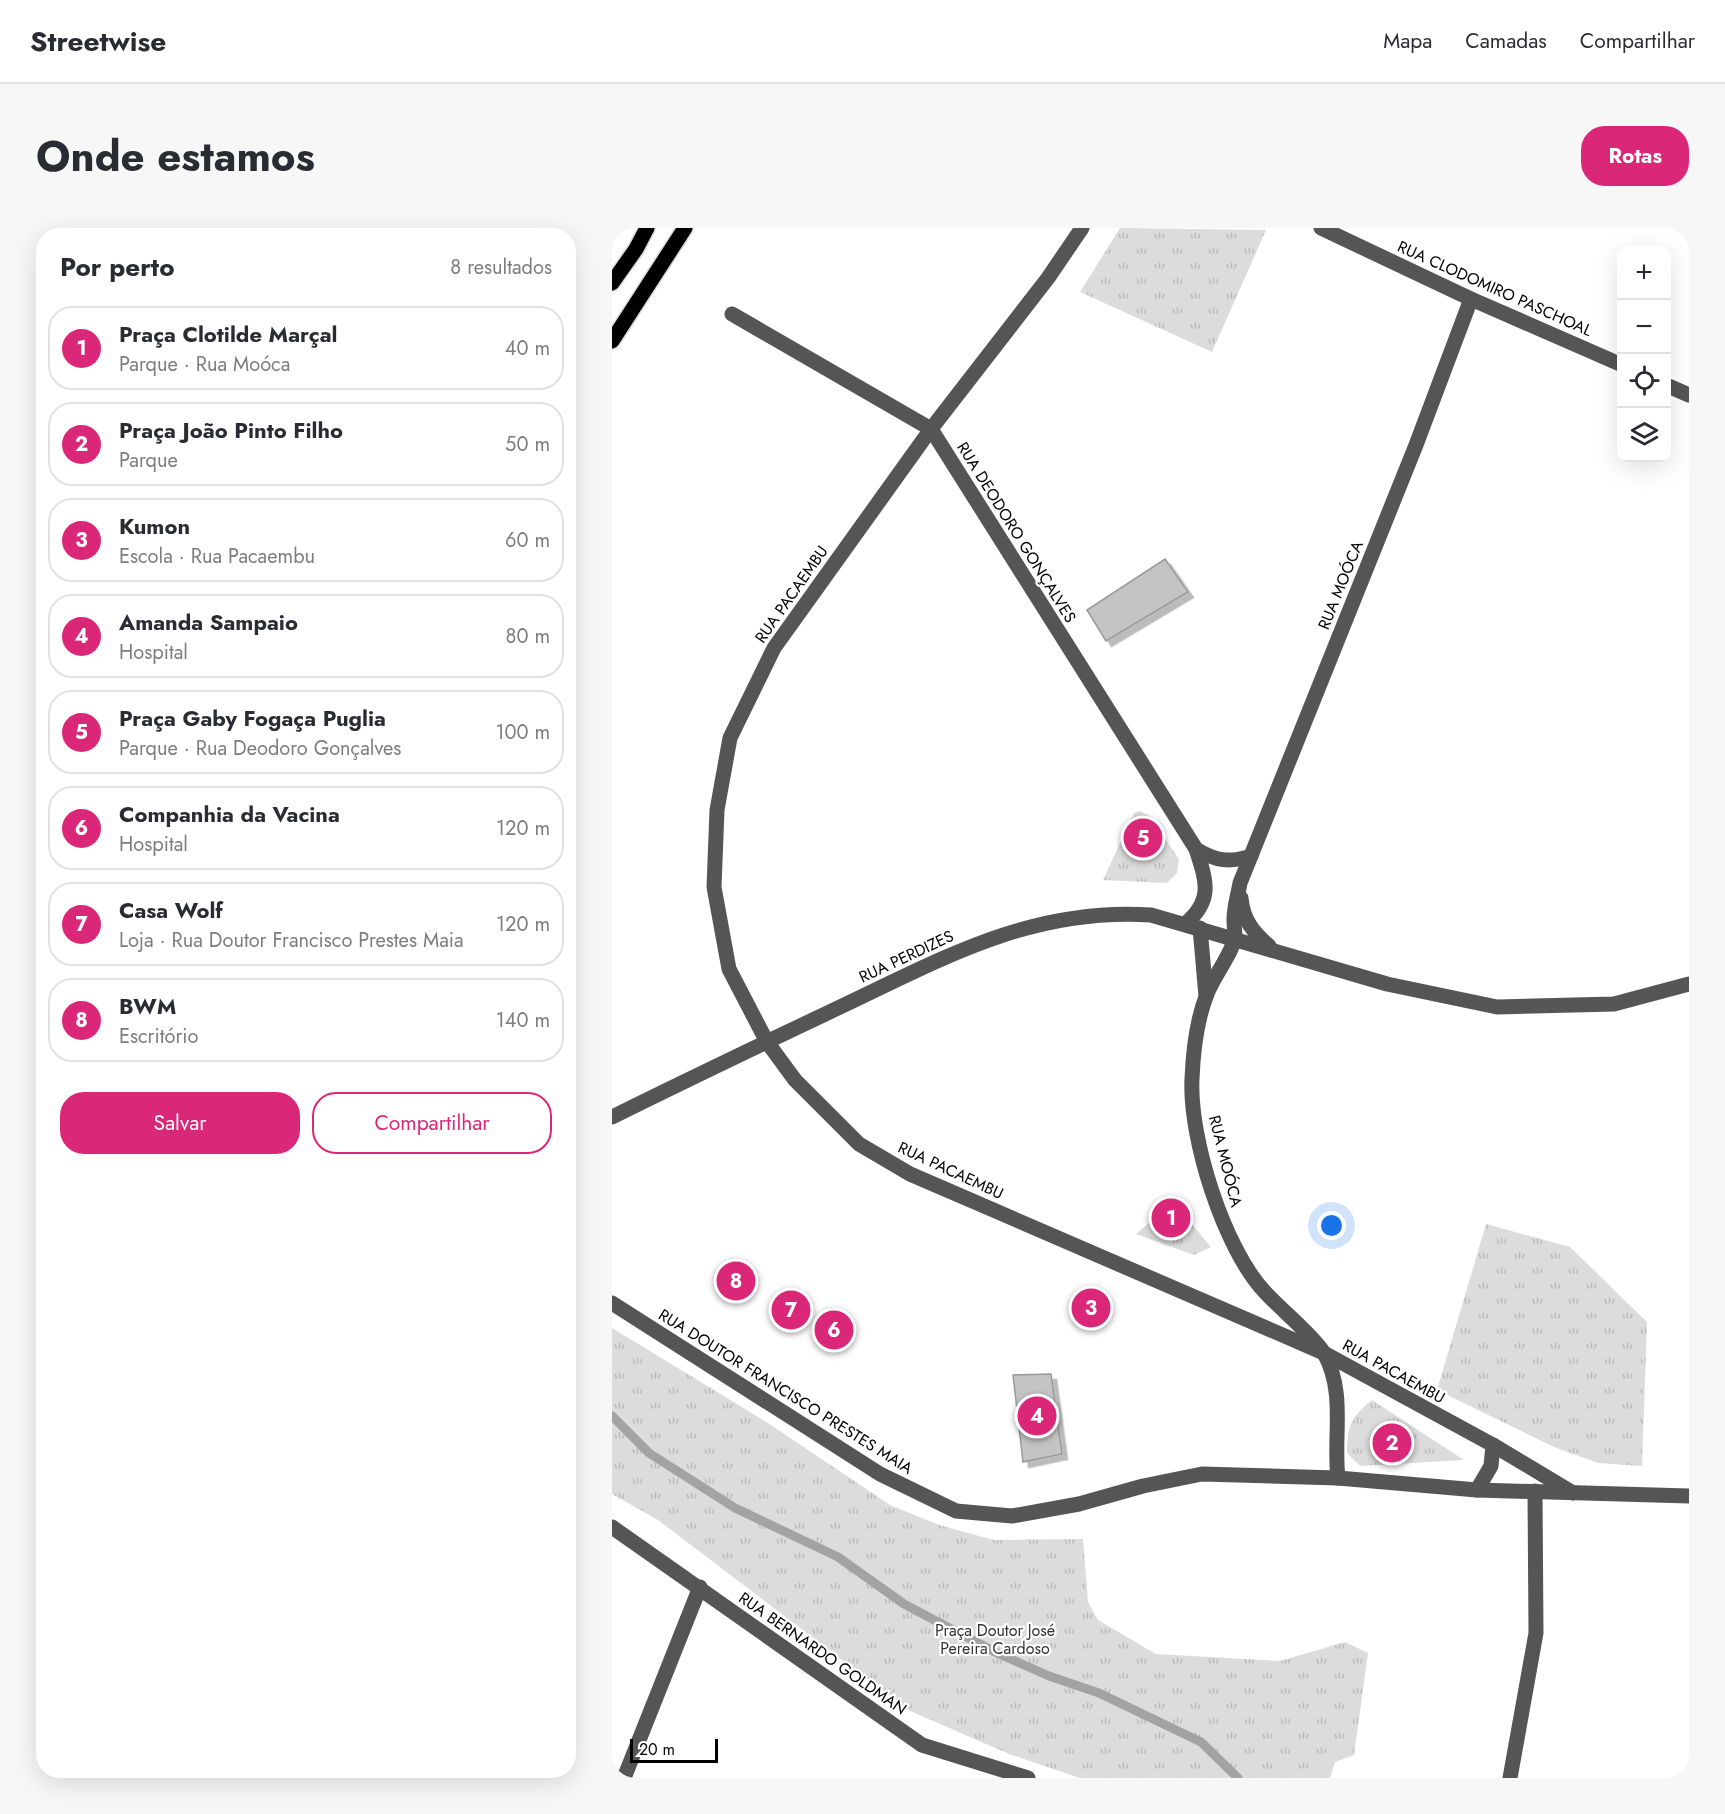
<!DOCTYPE html>
<html lang="pt">
<meta charset="utf-8">
<style>
:root{--surface:#fff;--page:#f7f7f7;--text:#2b2b33;--muted:#7c7c81;--line:#e1e1e2;--accent:#db2777}
body{margin:0;font-family:Jost,sans-serif;background:var(--page);color:var(--text)}
.controls{position:absolute;right:18px;top:18px;display:grid;overflow:hidden;border-radius:12px;box-shadow:0 6px 24px #0002}
.controls button{width:54px;height:54px;display:grid;place-items:center;padding:0;border:0;border-bottom:2px solid var(--line);background:var(--surface);color:var(--text);font:30px sans-serif}
.scale{position:absolute;left:18px;bottom:15px;width:88px;box-sizing:border-box;padding-left:6px;border:3px solid #000;border-top:0;font-size:16px;line-height:21px;white-space:nowrap;color:#000;-webkit-text-stroke:4px #fff;paint-order:stroke}
.you{position:absolute;left:720px;top:998px;width:21px;height:21px;margin:-15px;border:4px solid #fff;border-radius:50%;background:#1a73e8;box-shadow:0 0 0 9px #1a73e833}
.badge{display:grid;place-items:center;width:39px;height:39px;border-radius:50%;background:var(--accent);color:#fff;font-size:20px;font-weight:700}
.pin{position:absolute;translate:-50% -50%;border:3px solid #fff;box-shadow:0 2px 6px #0006}
.list{margin:0;padding:0;list-style:none}
h2{display:flex;justify-content:space-between;align-items:center;height:78px;margin:0;padding:0 24px;font-size:26px}
h2 small{font-size:20px;font-weight:400;color:var(--muted)}
.list li{display:grid;grid-template-columns:39px 1fr auto;gap:18px;align-items:center;box-sizing:border-box;height:84px;margin:0 12px 12px;padding:0 12px;border:2px solid var(--line);border-radius:24px}
.list b{display:block;font-size:22px;white-space:nowrap}
.list p{margin:0;font-size:20px;white-space:nowrap;color:var(--muted)}
.list em{font-size:20px;font-style:normal;color:var(--muted)}
.actions{display:flex;gap:12px;padding:18px 24px}
.actions a{flex:1;padding:14px 0;border:2px solid var(--accent);border-radius:24px;text-align:center;font-size:21px;color:var(--accent)}
.actions .main{background:var(--accent);color:#fff}
.icon{flex:none;width:33px;height:33px;fill:none;stroke:currentColor;stroke-width:2;stroke-linecap:round;stroke-linejoin:round}
.map{position:relative;flex:none;width:1077px;height:1550px;overflow:hidden;border-radius:24px}
header{display:flex;align-items:center;gap:36px;box-sizing:border-box;height:84px;padding:0 30px;background:var(--surface);border-bottom:2px solid var(--line)}
header strong{font-size:28px}
nav{display:flex;gap:33px;margin-inline-start:auto;font-size:21px}
.intro{display:flex;align-items:center;justify-content:space-between;box-sizing:border-box;height:144px;padding:0 36px}
h1{margin:0;font-size:42px}
.button{padding:15px 27px;border-radius:24px;background:var(--accent);color:#fff;font-size:21px;font-weight:700}
main{display:flex;gap:36px;padding:0 36px}
aside{flex:1;background:var(--surface);border-radius:24px;box-shadow:0 6px 24px #0002}
.map>svg:first-child{display:block}
.grass{fill:url(#grass-tufts)}
.lines{fill:none;stroke-linecap:round;stroke-linejoin:round}
.stream{stroke:#a3a3a3;stroke-width:9}
.building{fill:#c4c4c4;stroke:#999;stroke-width:1.5;filter:url(#shadow)}
.major-casing{stroke:#dbdbdb;stroke-width:18}
.minor{stroke:#555;stroke-width:15}
.major{stroke:#000;stroke-width:15}
.labels{text-anchor:middle;stroke-width:4.5;stroke-linejoin:round;paint-order:stroke}
.street-label{font-size:16px;fill:#000;stroke:#fff}
.park-label{font-size:16px;fill:#333;stroke:#fff}
</style>
<header>
<strong>Streetwise</strong>
<nav><a>Mapa</a><a>Camadas</a><a>Compartilhar</a></nav>
</header>
<div class="intro"><h1>Onde estamos</h1><a class="button">Rotas</a></div>
<main>
<aside>
<h2>Por perto<small>8 resultados</small></h2>
<ul class="list">
<li><span class="badge">1</span><div><b>Praça Clotilde Marçal</b><p>Parque · Rua Moóca</p></div><em>40 m</em></li>
<li><span class="badge">2</span><div><b>Praça João Pinto Filho</b><p>Parque</p></div><em>50 m</em></li>
<li><span class="badge">3</span><div><b>Kumon</b><p>Escola · Rua Pacaembu</p></div><em>60 m</em></li>
<li><span class="badge">4</span><div><b>Amanda Sampaio</b><p>Hospital</p></div><em>80 m</em></li>
<li><span class="badge">5</span><div><b>Praça Gaby Fogaça Puglia</b><p>Parque · Rua Deodoro Gonçalves</p></div><em>100 m</em></li>
<li><span class="badge">6</span><div><b>Companhia da Vacina</b><p>Hospital</p></div><em>120 m</em></li>
<li><span class="badge">7</span><div><b>Casa Wolf</b><p>Loja · Rua Doutor Francisco Prestes Maia</p></div><em>120 m</em></li>
<li><span class="badge">8</span><div><b>BWM</b><p>Escritório</p></div><em>140 m</em></li>
</ul>
<div class="actions"><a class="main">Salvar</a><a>Compartilhar</a></div>
</aside>
<div class="map">
<svg width="1077" height="1550" viewBox="0 0 1077 1550">
<defs>
<pattern id="grass-tufts" width="24" height="20" patternUnits="userSpaceOnUse" patternTransform="scale(1.5)"><rect width="24" height="20" fill="#dcdcdc"/><path d="M3 7l-1-3M5 7V3M7 7l1-3M15 17l-1-3M17 17v-4M19 17l1-3" fill="none" stroke="#bbb"/></pattern>
<filter id="shadow"><feDropShadow dx="5.5" dy="5.5" stdDeviation="0" flood-color="#0004"/></filter>
</defs>
<rect width="100%" height="100%" fill="#fff"/>
<g class="grass">
<path d="M 508,0 L 654,2 L 600,124 L 468,64 Z"/>
<path d="M 528,583 L 537,588 L 567,631 L 565,645 L 555,655 L 491,652 L 522,585 Z"/>
<path d="M 561,974 L 599,1019 L 582,1027 L 524,1006 Z"/>
<path d="M 874,996 L 958,1019 L 1035,1094 L 1030,1238 L 986,1235 L 942,1219 L 825,1162 Z"/>
<path d="M 0,1100 L 156,1195 L 278,1277 L 327,1297 L 382,1312 L 471,1311 L 476,1374 L 486,1392 L 544,1426 L 668,1433 L 733,1414 L 756,1425 L 742,1527 L 723,1534 L 718,1550 L 468,1550 L 397,1526 L 296,1482 L 46,1292 L 0,1266 Z"/>
<path d="M 760,1172 L 852,1232 L 748,1238 L 735,1225 C 735,1198 739,1189 760,1172 Z"/>
</g>
<g class="lines">
<path class="stream" d="M 0,1188 L 37,1225 L 123,1280 L 226,1329 L 292,1376 L 383,1424 L 437,1448 L 487,1465 L 589,1514 L 626,1550"/>
</g>
<g class="building">
<path d="M 553,331 L 576,364 L 494,413 L 475,382 Z"/>
<path d="M 439,1146 L 450,1226 L 411,1234 L 401,1147 Z"/>
</g>
<g class="lines">
<defs>
<g id="major">
<path d="M 0,55 L 24,21 L 35,0"/>
<path d="M 0,113 L 73,0"/>
</g>
</defs>
<use href="#major" class="major-casing"/>
<g class="minor">
<path d="M 470,0 L 436,50 L 319,201 L 162,420 L 118,510 L 105,582 L 102,659 L 117,741 L 155,814 L 183,852 L 247,916 L 298,946 L 712,1125 L 881,1217 L 961,1265"/>
<path d="M 709,0 L 859,71 L 1010,137"/>
<path d="M 120,86 L 319,201 L 584,621 C 594,652 602,672 573,696"/>
<path d="M 1054,157 L 1077,167"/>
<path d="M 584,621 C 603,633 618,635 639,628"/>
<path d="M 629,670 C 631,692 641,704 657,718"/>
<path d="M 588,700 L 594,768"/>
<path d="M 0,889 C 75,852 150,816 226,780 C 330,731 419,679 539,687 L 775,756 L 885,779 L 1002,776 L 1077,756"/>
<path d="M 0,1075 L 268,1246 L 344,1283 L 400,1288 L 467,1276 L 531,1258 L 590,1246 L 726,1250 L 865,1262 L 1077,1268"/>
<path d="M 726,1250 C 721,1208 734,1165 712,1125 C 702,1108 667,1080 652,1063 C 612,1020 577,910 580,851 C 581,825 585,791 595,766 C 601,749 620,726 623,709 C 623,704 622,697 622,691 C 622,679 626,667 628,655 L 804,217 L 859,71"/>
<path d="M 865,1262 L 879,1238 L 881,1217"/>
<path d="M 0,1299 L 310,1517 L 416,1550"/>
<path d="M 12,1550 L 88,1359"/>
<path d="M 898,1550 L 924,1405 L 923,1263"/>
</g>
<use href="#major" class="major"/>
</g>
<g class="labels">
<g class="street-label">
<text transform="translate(883 60) rotate(24)" y="6">RUA CLODOMIRO PASCHOAL</text>
<text transform="translate(405 304) rotate(58)" y="6">RUA DEODORO GONÇALVES</text>
<text transform="translate(728 357) rotate(-68)" y="6">RUA MOÓCA</text>
<text transform="translate(179 366) rotate(-55)" y="6">RUA PACAEMBU</text>
<text transform="translate(294 728) rotate(-25)" y="6">RUA PERDIZES</text>
<text transform="translate(614 933) rotate(76)" y="6">RUA MOÓCA</text>
<text transform="translate(339 942) rotate(25)" y="6">RUA PACAEMBU</text>
<text transform="translate(782 1143) rotate(29)" y="6">RUA PACAEMBU</text>
<text transform="translate(174 1163) rotate(32)" y="6">RUA DOUTOR FRANCISCO PRESTES MAIA</text>
<text transform="translate(211 1425) rotate(35)" y="6">RUA BERNARDO GOLDMAN</text>
</g>
<g class="park-label">
<text x="383" y="1408">Praça Doutor José<tspan x="383" dy="18">Pereira Cardoso</tspan></text>
</g>
</g>
</svg>
<div class="controls">
<button>+</button>
<button>−</button>
<button><svg class="icon" aria-label="locate" viewBox="0 0 24 24"><circle cx="12" cy="12" r="6"/><path d="M12 2v4M12 18v4M2 12h4M18 12h4"/></svg></button>
<button><svg class="icon" aria-label="layers" viewBox="0 0 24 24"><path d="M12 4l9 5-9 5-9-5zM3 14l9 5 9-5"/></svg></button>
</div>
<div class="scale">20 m</div>
<div class="you"></div>
<div class="pin badge" style="left:559px;top:990px">1</div>
<div class="pin badge" style="left:780px;top:1215px">2</div>
<div class="pin badge" style="left:479px;top:1080px">3</div>
<div class="pin badge" style="left:425px;top:1188px">4</div>
<div class="pin badge" style="left:531px;top:610px">5</div>
<div class="pin badge" style="left:222px;top:1102px">6</div>
<div class="pin badge" style="left:179px;top:1082px">7</div>
<div class="pin badge" style="left:124px;top:1053px">8</div>
</div>
</main>
